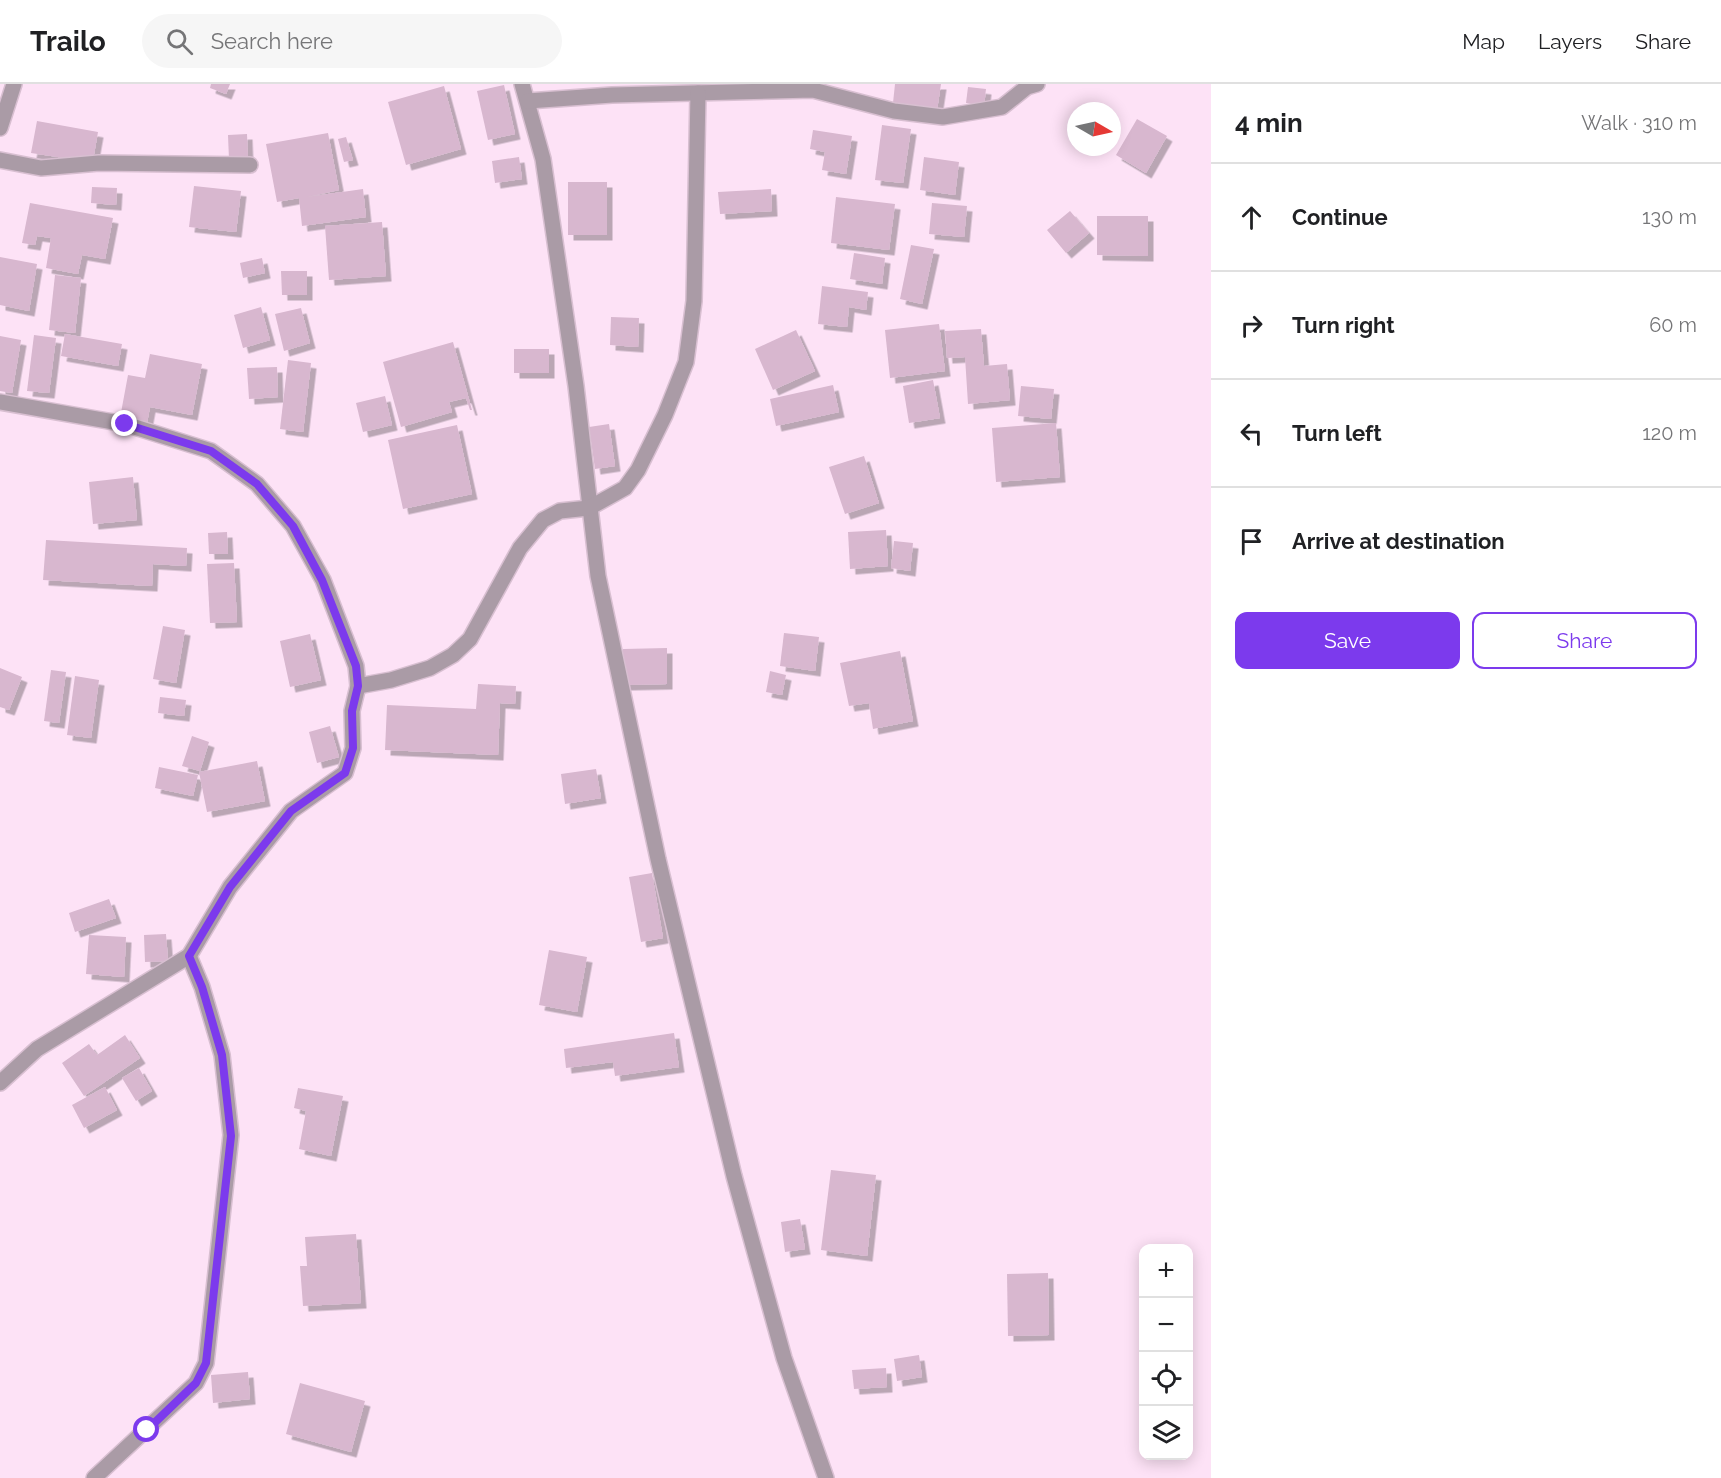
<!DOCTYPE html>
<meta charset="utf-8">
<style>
:root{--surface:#fff;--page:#f6f6f6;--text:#202124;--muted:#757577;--line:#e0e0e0;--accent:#7c3aed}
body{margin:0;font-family:Raleway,sans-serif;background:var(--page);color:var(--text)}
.controls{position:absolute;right:18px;bottom:18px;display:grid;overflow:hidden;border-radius:12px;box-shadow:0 3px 15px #0003}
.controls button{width:54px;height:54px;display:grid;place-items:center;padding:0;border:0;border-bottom:2px solid var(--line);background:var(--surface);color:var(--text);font:30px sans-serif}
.compass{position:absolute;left:1067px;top:18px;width:54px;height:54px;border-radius:50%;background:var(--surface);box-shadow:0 3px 15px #0003;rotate:99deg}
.stop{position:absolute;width:18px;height:18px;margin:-14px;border:4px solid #7c3aed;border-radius:50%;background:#fff}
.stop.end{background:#7c3aed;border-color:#fff;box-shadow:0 2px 6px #0008}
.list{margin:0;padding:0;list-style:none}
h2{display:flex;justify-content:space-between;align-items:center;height:78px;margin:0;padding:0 24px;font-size:26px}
h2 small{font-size:20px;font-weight:400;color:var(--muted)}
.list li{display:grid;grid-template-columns:39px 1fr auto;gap:18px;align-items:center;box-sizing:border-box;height:108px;padding:0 24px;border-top:2px solid var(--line)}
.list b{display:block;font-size:22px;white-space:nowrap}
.list em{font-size:20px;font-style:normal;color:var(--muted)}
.actions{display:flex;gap:12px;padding:18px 24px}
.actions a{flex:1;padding:14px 0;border:2px solid var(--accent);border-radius:12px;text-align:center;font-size:21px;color:var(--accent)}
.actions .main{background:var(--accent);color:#fff}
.icon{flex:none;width:33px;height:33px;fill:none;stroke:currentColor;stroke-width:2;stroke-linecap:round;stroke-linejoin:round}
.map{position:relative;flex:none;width:1211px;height:1394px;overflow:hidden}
header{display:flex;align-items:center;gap:36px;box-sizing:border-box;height:84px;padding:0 30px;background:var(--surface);border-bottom:2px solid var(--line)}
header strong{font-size:28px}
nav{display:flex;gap:33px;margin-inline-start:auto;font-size:21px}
.search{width:420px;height:54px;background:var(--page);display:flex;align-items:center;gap:15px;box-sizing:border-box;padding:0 21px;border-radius:33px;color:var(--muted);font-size:22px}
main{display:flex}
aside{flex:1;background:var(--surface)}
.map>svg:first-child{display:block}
.building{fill:#d8b7cf;filter:url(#shadow)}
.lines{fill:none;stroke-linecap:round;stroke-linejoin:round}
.minor-casing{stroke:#d8bfd1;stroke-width:18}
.minor{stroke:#aa9ba6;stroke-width:15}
.route{stroke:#7c3aed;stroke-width:8}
</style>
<header>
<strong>Trailo</strong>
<div class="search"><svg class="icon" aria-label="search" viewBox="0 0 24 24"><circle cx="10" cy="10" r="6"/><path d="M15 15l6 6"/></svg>Search here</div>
<nav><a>Map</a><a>Layers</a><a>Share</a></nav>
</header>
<main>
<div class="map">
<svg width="1211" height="1394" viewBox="0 0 1211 1394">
<defs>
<filter id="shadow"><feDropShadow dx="5.5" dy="5.5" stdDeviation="0" flood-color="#0004"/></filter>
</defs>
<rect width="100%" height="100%" fill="#fde2f6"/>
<g class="building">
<path d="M 211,0 L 230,0 L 226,10 L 210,4 Z"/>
<path d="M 895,0 L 941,0 L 937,26 L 893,19 Z"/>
<path d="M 504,1 L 515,50 L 488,56 L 477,7 Z"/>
<path d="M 444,2 L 461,65 L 406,81 L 388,18 Z"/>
<path d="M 968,3 L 986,5 L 984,22 L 966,19 Z"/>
<path d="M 1137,35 L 1167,52 L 1146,89 L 1116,71 Z"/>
<path d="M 37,37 L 98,48 L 93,76 L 79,73 L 78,76 L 31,69 Z"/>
<path d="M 882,41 L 911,45 L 903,99 L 875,96 Z"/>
<path d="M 813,46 L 852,52 L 846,90 L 822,86 L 825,68 L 810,65 Z"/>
<path d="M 328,49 L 339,106 L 307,113 L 363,105 L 366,133 L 302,142 L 299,114 L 277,118 L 266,60 Z"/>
<path d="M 247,50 L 248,75 L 229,76 L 228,51 Z"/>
<path d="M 346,53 L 353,76 L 344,78 L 338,55 Z"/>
<path d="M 519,73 L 522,95 L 495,99 L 492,77 Z"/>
<path d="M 924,73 L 959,78 L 955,111 L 920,106 Z"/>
<rect x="568" y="98" width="39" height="53"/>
<path d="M 194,102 L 241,107 L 236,148 L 189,143 Z"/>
<path d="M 92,103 L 117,104 L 116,121 L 91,119 Z"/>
<path d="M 771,105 L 772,127 L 720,130 L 718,108 Z"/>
<path d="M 836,113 L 895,120 L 889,166 L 831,159 Z"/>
<path d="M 30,119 L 113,134 L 105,175 L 82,171 L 78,190 L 46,184 L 51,154 L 37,152 L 35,161 L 22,159 Z"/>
<path d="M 932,119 L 967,122 L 964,153 L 929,150 Z"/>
<path d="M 1070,127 L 1089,149 L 1066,169 L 1047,146 Z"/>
<path d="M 1097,132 L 1148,132 L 1148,172 L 1097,171 Z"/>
<path d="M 382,138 L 386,192 L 329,196 L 325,142 Z"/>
<path d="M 911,161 L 934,165 L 922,220 L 900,215 Z"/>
<path d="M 854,169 L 885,174 L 882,200 L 850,195 Z"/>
<path d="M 0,173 L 37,180 L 29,227 L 0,221 Z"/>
<path d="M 262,174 L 265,189 L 243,194 L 240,179 Z"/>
<path d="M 281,187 L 307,187 L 307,211 L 282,211 Z"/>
<path d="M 55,191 L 81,194 L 75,249 L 49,246 Z"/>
<path d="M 822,202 L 868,208 L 866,226 L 849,223 L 847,243 L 818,240 Z"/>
<path d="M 261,223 L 270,256 L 243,264 L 234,231 Z"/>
<path d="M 301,224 L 310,259 L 284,267 L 275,230 Z"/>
<path d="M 611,233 L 639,234 L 638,263 L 610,261 Z"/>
<path d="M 939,240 L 945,287 L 890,294 L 885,246 Z"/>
<path d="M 981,245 L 984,282 L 1007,280 L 1010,316 L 968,320 L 965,273 L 947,274 L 945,247 Z"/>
<path d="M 796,246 L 815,287 L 773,306 L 755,265 Z"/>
<path d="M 65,250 L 122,260 L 118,282 L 61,272 Z"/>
<path d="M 34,251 L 56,254 L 49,309 L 27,307 Z"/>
<path d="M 0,252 L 21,256 L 12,309 L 0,307 Z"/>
<path d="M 453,258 L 472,326 L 470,326 L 466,314 L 449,318 L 452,328 L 401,343 L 383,278 Z"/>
<rect x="514" y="265" width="35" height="24"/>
<path d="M 150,270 L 202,280 L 192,331 L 150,323 L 147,339 L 120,334 L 128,291 L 145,294 Z"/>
<path d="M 288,276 L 311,279 L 303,348 L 280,345 Z"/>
<path d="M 277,283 L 278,313 L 249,315 L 247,284 Z"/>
<path d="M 933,296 L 940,334 L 909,339 L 903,302 Z"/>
<path d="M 833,301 L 839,328 L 776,342 L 770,315 Z"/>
<path d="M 1021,302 L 1054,305 L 1051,335 L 1018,332 Z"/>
<path d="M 385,312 L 392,341 L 363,348 L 356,319 Z"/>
<path d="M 1056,339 L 1060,393 L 996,398 L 992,344 Z"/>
<path d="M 609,340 L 615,382 L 595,385 L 589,343 Z"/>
<path d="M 457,341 L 472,410 L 403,425 L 388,356 Z"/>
<path d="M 864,372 L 879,419 L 845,430 L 829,383 Z"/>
<path d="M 133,393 L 137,436 L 93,440 L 89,398 Z"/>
<path d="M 886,446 L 888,482 L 850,485 L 848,448 Z"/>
<path d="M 227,448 L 228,470 L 209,470 L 208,449 Z"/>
<path d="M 46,456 L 187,464 L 186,482 L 153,480 L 152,502 L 43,496 Z"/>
<path d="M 894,457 L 913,459 L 910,487 L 891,484 Z"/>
<path d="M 234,479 L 237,538 L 210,539 L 207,480 Z"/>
<path d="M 163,542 L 185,546 L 176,599 L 153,595 Z"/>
<path d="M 784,549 L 819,553 L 815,587 L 780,582 Z"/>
<path d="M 310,550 L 321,596 L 290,603 L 280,557 Z"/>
<path d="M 667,564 L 667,600 L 623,601 L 623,565 Z"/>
<path d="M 900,567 L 913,637 L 873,645 L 869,619 L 849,622 L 840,579 Z"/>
<path d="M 0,584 L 22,593 L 9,626 L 0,623 Z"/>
<path d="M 51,586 L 66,588 L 59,639 L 44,637 Z"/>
<path d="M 770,587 L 786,591 L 782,611 L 766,608 Z"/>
<path d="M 75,592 L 99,596 L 91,654 L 67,651 Z"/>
<path d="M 478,600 L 516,602 L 515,620 L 500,619 L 498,671 L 385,666 L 387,621 L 476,625 Z"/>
<path d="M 160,613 L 186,616 L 184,632 L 158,629 Z"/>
<path d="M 330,642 L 339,673 L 317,679 L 309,648 Z"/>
<path d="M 192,652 L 209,658 L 200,687 L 182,682 Z"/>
<path d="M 257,677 L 265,717 L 207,728 L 199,688 Z"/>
<path d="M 159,683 L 198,691 L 193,712 L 155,704 Z"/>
<path d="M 596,685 L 601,714 L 565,720 L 561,690 Z"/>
<path d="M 652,789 L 663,854 L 641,858 L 629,793 Z"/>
<path d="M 109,815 L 116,834 L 75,848 L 69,829 Z"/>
<path d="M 166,850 L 168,877 L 145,878 L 144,851 Z"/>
<path d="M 89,851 L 126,853 L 124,893 L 86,890 Z"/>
<path d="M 549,866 L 587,873 L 577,928 L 539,921 Z"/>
<path d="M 674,949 L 679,983 L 615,992 L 613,978 L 566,984 L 564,965 Z"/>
<path d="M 125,951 L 140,974 L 84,1012 L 62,979 L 89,960 L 97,971 Z"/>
<path d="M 139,984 L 152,1007 L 136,1017 L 122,994 Z"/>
<path d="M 105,1003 L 117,1026 L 84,1044 L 72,1021 Z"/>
<path d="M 298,1004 L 343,1012 L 331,1072 L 299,1065 L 306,1027 L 294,1024 Z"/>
<path d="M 831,1086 L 876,1091 L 867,1172 L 821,1166 Z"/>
<path d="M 800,1135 L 805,1165 L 785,1168 L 781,1138 Z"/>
<path d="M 356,1150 L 361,1219 L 303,1222 L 300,1182 L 307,1182 L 305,1153 Z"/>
<path d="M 1048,1189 L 1049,1251 L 1008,1252 L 1007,1190 Z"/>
<path d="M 919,1271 L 922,1293 L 897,1297 L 894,1275 Z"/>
<path d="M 886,1284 L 887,1303 L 854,1305 L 852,1286 Z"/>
<path d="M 248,1288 L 250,1315 L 213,1319 L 211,1291 Z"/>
<path d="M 300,1299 L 365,1317 L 351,1368 L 286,1350 Z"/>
</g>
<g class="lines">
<defs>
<g id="minor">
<path d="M 522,0 L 543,75 L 576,302 L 598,492 L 658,775 L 734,1092 L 784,1274 L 826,1394"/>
<path d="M 528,17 L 612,11 L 813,6 L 894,27 L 943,33 L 1002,23 L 1027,3 L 1037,0"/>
<path d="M 0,44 L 14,0"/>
<path d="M 0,76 L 41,84 L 99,79 L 250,81"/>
<path d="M 0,318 L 125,340 L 211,367 L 257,400 L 293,442 L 323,496 L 356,582 L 358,602 L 352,627 L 353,664 L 345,689 L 291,727 L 230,803 L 189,872 L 37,965 L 0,999"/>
<path d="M 358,602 L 391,596 L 430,584 L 453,571 L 470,555 L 520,464 L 543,436 L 560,427 L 589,424 L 625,404 L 638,386 L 665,331 L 686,278 L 694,217 L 698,9"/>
<path d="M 94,1394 L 196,1299 L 206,1279 L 231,1051 L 222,971 L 202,903 L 189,872"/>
</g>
</defs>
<use href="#minor" class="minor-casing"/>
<use href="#minor" class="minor"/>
</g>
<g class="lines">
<path class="route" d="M 125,340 L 211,367 L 257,400 L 293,442 L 322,496 L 356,582 L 358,602 L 352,627 L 353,664 L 345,689 L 291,727 L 230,803 L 189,872 L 202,903 L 222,971 L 231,1052 L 206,1279 L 196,1299 L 147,1346"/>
</g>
</svg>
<div class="controls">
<button>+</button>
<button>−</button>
<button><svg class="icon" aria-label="locate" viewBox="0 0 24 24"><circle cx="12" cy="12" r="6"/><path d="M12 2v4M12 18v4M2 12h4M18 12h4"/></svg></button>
<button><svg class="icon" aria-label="layers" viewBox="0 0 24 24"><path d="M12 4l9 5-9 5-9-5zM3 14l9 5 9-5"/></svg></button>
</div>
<svg class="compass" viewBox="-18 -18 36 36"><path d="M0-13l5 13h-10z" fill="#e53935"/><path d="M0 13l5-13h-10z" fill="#757577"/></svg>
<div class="stop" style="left:147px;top:1346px"></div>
<div class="stop end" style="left:125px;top:340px"></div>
</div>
<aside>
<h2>4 min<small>Walk · 310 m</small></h2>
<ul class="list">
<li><svg class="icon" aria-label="ahead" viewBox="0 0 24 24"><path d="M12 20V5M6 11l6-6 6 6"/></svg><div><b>Continue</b></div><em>130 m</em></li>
<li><svg class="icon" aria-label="right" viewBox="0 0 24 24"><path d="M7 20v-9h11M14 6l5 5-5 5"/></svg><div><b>Turn right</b></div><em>60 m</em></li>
<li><svg class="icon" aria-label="left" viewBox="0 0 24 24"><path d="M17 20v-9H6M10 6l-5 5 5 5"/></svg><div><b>Turn left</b></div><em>120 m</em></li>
<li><svg class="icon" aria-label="arrive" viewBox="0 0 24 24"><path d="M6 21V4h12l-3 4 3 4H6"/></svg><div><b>Arrive at destination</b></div></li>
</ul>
<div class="actions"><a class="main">Save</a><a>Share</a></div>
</aside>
</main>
